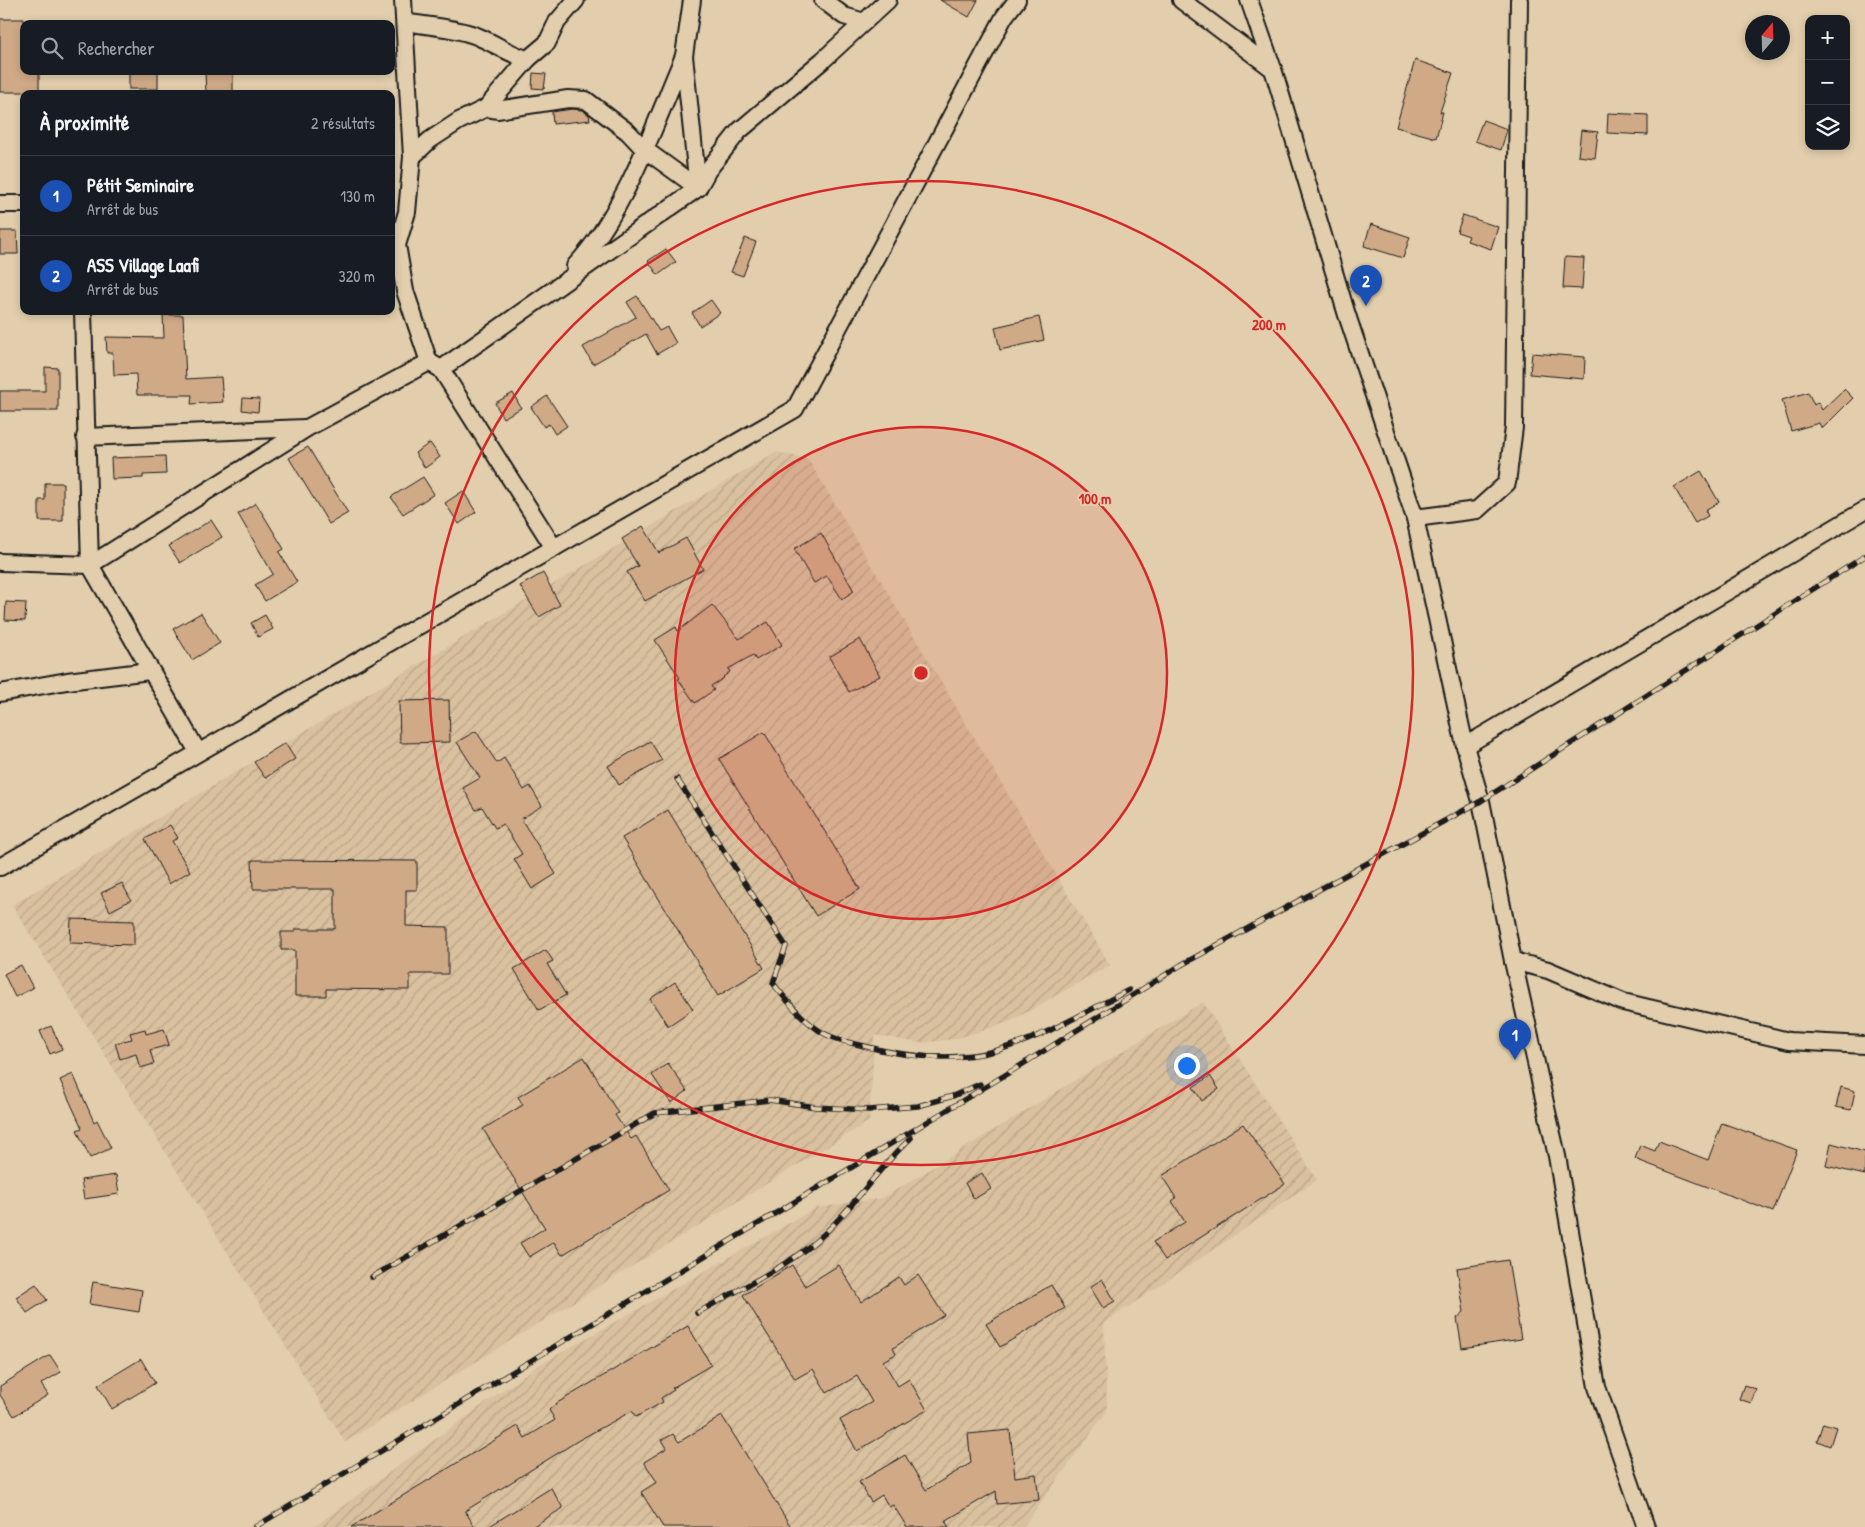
<!DOCTYPE html>
<html lang="fr">
<meta charset="utf-8">
<style>
:root{--surface:#171b24;--page:#20242c;--text:#f1f3f6;--muted:#9ea1a6;--line:#363941;--accent:#c8321e}
body{margin:0;font-family:"Patrick Hand",sans-serif;background:var(--page);color:var(--text)}
.controls{position:absolute;right:15px;top:15px;display:grid;overflow:hidden;border-radius:10px;box-shadow:0 2px 8px #0003}
.controls button{width:45px;height:45px;display:grid;place-items:center;padding:0;border:0;border-bottom:1px solid var(--line);background:var(--surface);color:var(--text);font:25px sans-serif}
.compass{position:absolute;left:1745px;top:15px;width:45px;height:45px;border-radius:50%;background:var(--surface);box-shadow:0 2px 8px #0003;rotate:19deg}
.you{position:absolute;left:1186px;top:1065px;width:18px;height:18px;margin:-12px;border:4px solid #fff;border-radius:50%;background:#1a73e8;box-shadow:0 0 0 8px #1a73e833}
.badge{display:grid;place-items:center;width:32px;height:32px;border-radius:50%;background:var(--accent);color:#fff;font-size:16px;font-weight:700}
.pin{position:absolute;translate:-50% -41px;filter:drop-shadow(0 1px 2px #0008)}
.pin::after{content:'';position:absolute;top:26px;width:18px;height:15px;background:inherit;clip-path:polygon(0 0,100% 0,50% 100%)}
.list{margin:0;padding:0;list-style:none}
h2{display:flex;justify-content:space-between;align-items:center;height:65px;margin:0;padding:0 20px;font-size:21px}
h2 small{font-size:16px;font-weight:400;color:var(--muted)}
.list li{display:grid;grid-template-columns:32px 1fr auto;gap:15px;align-items:center;box-sizing:border-box;height:80px;padding:0 20px;border-top:1px solid var(--line)}
.list b{display:block;font-size:19px;white-space:nowrap}
.list p{margin:0;font-size:16px;white-space:nowrap;color:var(--muted)}
.list em{font-size:16px;font-style:normal;color:var(--muted)}
.icon{flex:none;width:28px;height:28px;fill:none;stroke:currentColor;stroke-width:2;stroke-linecap:round;stroke-linejoin:round}
.map{position:relative;flex:none;width:1865px;height:1527px;overflow:hidden}
.search{position:absolute;background:var(--surface);box-shadow:0 2px 8px #0003;left:20px;top:20px;width:375px;height:55px;display:flex;align-items:center;gap:12px;box-sizing:border-box;padding:0 18px;border-radius:10px;color:var(--muted);font-size:19px}
.panel{position:absolute;background:var(--surface);box-shadow:0 2px 8px #0003;left:20px;top:90px;width:375px;height:225px;border-radius:10px}
.map>svg:first-child{display:block}
.industrial{fill:url(#industrial-furrows)}
.building{fill:#d0aa87;stroke:#1c1c1c}
.lines{fill:none;stroke-linecap:round;stroke-linejoin:round}
.minor-casing{stroke:#1c1c1c;stroke-width:20}
.minor{stroke:#e2ceac;stroke-width:16}
.rail-casing{stroke:#1c1c1c;stroke-width:5.5}
.rail{stroke:#e2ceac;stroke-width:4;stroke-dasharray:11;stroke-linecap:butt}
.ring{fill:none;stroke:#d62828;stroke-width:2.5}
.centre{fill:#d62828;stroke:#e2ceac;stroke-width:2.5}
.ring-label{font-size:15px;text-anchor:middle;font-weight:bold;fill:#d62828;stroke:#e2ceac;stroke-width:4;stroke-linejoin:round;paint-order:stroke}
</style>
<div class="map">
<svg width="1865" height="1527" viewBox="0 0 1865 1527">
<defs>
<pattern id="industrial-furrows" width="10" height="10" patternUnits="userSpaceOnUse" patternTransform="scale(1.25)"><rect width="10" height="10" fill="#d9c09e"/><path d="M-1 1l2-2M0 10L10 0M9 11l2-2" fill="none" stroke="#baa488"/></pattern>
</defs>
<rect width="100%" height="100%" fill="#e2ceac"/>
<filter id="ink" filterUnits="userSpaceOnUse"><feTurbulence type="fractalNoise" baseFrequency=".02" numOctaves="2"/><feDisplacementMap in="SourceGraphic" scale="10" xChannelSelector="R" yChannelSelector="G"/><feConvolveMatrix kernelMatrix="1 2 1 2 8 2 1 2 1" color-interpolation-filters="sRGB"/></filter>
<g filter="url(#ink)">
<g class="industrial">
<path d="M 776,452 L 808,459 L 1110,965 L 1009,1022 L 955,1039 L 919,1043 L 875,1035 L 869,1121 L 345,1442 L 12,905 Z"/>
<path d="M 1203,1002 L 1317,1180 L 1104,1323 L 1107,1411 L 1023,1527 L 314,1527 L 534,1368 L 816,1208 L 883,1198 Z"/>
</g>
<g class="building">
<path d="M 940,0 L 978,0 L 969,17 Z"/>
<path d="M 0,19 L 24,19 L 24,71 L 39,71 L 39,92 L 0,92 Z"/>
<path d="M 1415,60 L 1453,73 L 1440,112 L 1443,112 L 1436,138 L 1396,127 Z"/>
<rect x="129" y="71" width="29" height="18"/>
<path d="M 205,71 L 233,71 L 233,94 L 206,94 Z"/>
<path d="M 533,73 L 546,74 L 544,89 L 532,88 Z"/>
<path d="M 572,109 L 582,110 L 589,115 L 590,120 L 553,124 L 552,112 Z"/>
<path d="M 1608,113 L 1648,115 L 1648,135 L 1607,133 Z"/>
<path d="M 1483,120 L 1507,129 L 1501,150 L 1475,141 Z"/>
<path d="M 1581,130 L 1598,132 L 1595,158 L 1578,156 Z"/>
<path d="M 1463,215 L 1498,227 L 1491,249 L 1467,241 L 1469,236 L 1457,232 Z"/>
<path d="M 1371,224 L 1410,237 L 1403,258 L 1364,246 Z"/>
<path d="M 0,231 L 17,231 L 18,254 L 0,254 Z"/>
<path d="M 745,238 L 756,242 L 743,276 L 731,272 Z"/>
<path d="M 666,249 L 676,262 L 658,275 L 648,261 Z"/>
<path d="M 1565,257 L 1584,258 L 1582,289 L 1563,288 Z"/>
<path d="M 637,296 L 659,331 L 667,327 L 676,343 L 657,354 L 646,334 L 593,364 L 583,347 L 636,317 L 627,302 Z"/>
<path d="M 711,300 L 720,313 L 700,326 L 692,313 Z"/>
<path d="M 163,315 L 183,315 L 186,379 L 221,377 L 223,402 L 191,404 L 192,395 L 137,395 L 136,374 L 114,375 L 113,353 L 107,353 L 106,337 L 164,338 Z"/>
<path d="M 1039,317 L 1044,340 L 1000,350 L 995,327 Z"/>
<path d="M 1532,353 L 1585,357 L 1584,379 L 1530,374 Z"/>
<path d="M 45,367 L 58,368 L 58,411 L 0,411 L 0,391 L 45,391 Z"/>
<path d="M 1844,389 L 1853,398 L 1822,429 L 1819,423 L 1791,431 L 1782,400 L 1808,392 L 1814,405 L 1818,402 L 1822,410 Z"/>
<path d="M 513,393 L 521,408 L 503,418 L 495,403 Z"/>
<path d="M 547,396 L 567,426 L 555,434 L 549,424 L 544,427 L 531,407 Z"/>
<path d="M 243,398 L 259,399 L 258,412 L 242,410 Z"/>
<path d="M 430,443 L 440,457 L 425,468 L 415,453 Z"/>
<path d="M 308,447 L 348,513 L 329,524 L 289,458 Z"/>
<path d="M 165,456 L 166,474 L 143,475 L 143,478 L 112,479 L 111,458 Z"/>
<path d="M 1701,471 L 1719,502 L 1705,510 L 1708,516 L 1695,523 L 1674,487 Z"/>
<path d="M 423,477 L 434,494 L 403,514 L 391,497 Z"/>
<path d="M 45,483 L 63,483 L 63,521 L 39,521 L 39,500 L 45,500 Z"/>
<path d="M 463,491 L 476,512 L 459,524 L 445,503 Z"/>
<path d="M 256,503 L 284,549 L 279,552 L 297,582 L 265,601 L 255,585 L 273,574 L 238,514 Z"/>
<path d="M 211,520 L 222,537 L 180,563 L 169,546 Z"/>
<path d="M 643,526 L 659,553 L 686,538 L 703,569 L 645,601 L 627,572 L 638,566 L 622,539 Z"/>
<path d="M 821,533 L 854,591 L 842,599 L 827,576 L 814,583 L 794,549 Z"/>
<path d="M 543,573 L 560,605 L 539,617 L 520,586 Z"/>
<path d="M 6,602 L 26,603 L 25,621 L 5,620 Z"/>
<path d="M 712,605 L 739,639 L 768,622 L 782,645 L 756,660 L 753,655 L 728,669 L 730,672 L 723,677 L 724,678 L 711,686 L 714,690 L 695,703 L 678,679 L 680,678 L 655,640 L 676,627 L 678,631 Z"/>
<path d="M 201,613 L 220,643 L 192,660 L 173,629 Z"/>
<path d="M 265,615 L 273,629 L 258,637 L 251,623 Z"/>
<path d="M 860,639 L 880,676 L 849,692 L 829,657 Z"/>
<path d="M 449,700 L 450,742 L 400,743 L 399,701 Z"/>
<path d="M 476,731 L 497,763 L 504,758 L 524,790 L 530,786 L 542,806 L 521,819 L 556,874 L 532,889 L 514,859 L 522,854 L 503,824 L 495,828 L 482,807 L 476,810 L 463,788 L 480,778 L 457,742 Z"/>
<path d="M 764,732 L 860,889 L 816,916 L 719,759 Z"/>
<path d="M 650,741 L 662,760 L 619,785 L 608,766 Z"/>
<path d="M 285,743 L 295,759 L 265,778 L 254,762 Z"/>
<path d="M 668,810 L 764,968 L 718,996 L 622,838 Z"/>
<path d="M 170,825 L 178,838 L 172,841 L 190,871 L 169,884 L 145,839 Z"/>
<path d="M 252,860 L 417,861 L 417,890 L 406,890 L 406,926 L 448,927 L 448,974 L 410,974 L 410,990 L 326,989 L 326,996 L 295,996 L 295,950 L 281,950 L 281,932 L 295,932 L 295,929 L 335,929 L 335,889 L 253,889 Z"/>
<path d="M 122,883 L 131,900 L 110,911 L 101,893 Z"/>
<path d="M 71,919 L 134,921 L 134,945 L 70,943 Z"/>
<path d="M 546,950 L 553,961 L 547,964 L 566,995 L 539,1010 L 514,969 Z"/>
<path d="M 21,965 L 33,988 L 15,997 L 4,974 Z"/>
<path d="M 675,982 L 693,1009 L 668,1026 L 650,999 Z"/>
<path d="M 51,1026 L 62,1049 L 50,1054 L 40,1031 Z"/>
<path d="M 145,1029 L 146,1034 L 164,1029 L 169,1045 L 150,1050 L 154,1064 L 140,1068 L 136,1054 L 120,1059 L 115,1043 L 132,1039 L 130,1033 Z"/>
<path d="M 584,1057 L 618,1113 L 615,1115 L 631,1139 L 636,1136 L 669,1190 L 562,1255 L 554,1242 L 529,1257 L 520,1243 L 545,1228 L 483,1129 L 523,1105 L 518,1097 Z"/>
<path d="M 668,1063 L 687,1091 L 671,1103 L 652,1075 Z"/>
<path d="M 73,1074 L 94,1122 L 97,1120 L 111,1148 L 90,1158 L 77,1130 L 82,1128 L 60,1080 Z"/>
<path d="M 1210,1076 L 1219,1089 L 1202,1101 L 1193,1087 Z"/>
<path d="M 1841,1087 L 1855,1091 L 1851,1110 L 1836,1107 Z"/>
<path d="M 1722,1123 L 1797,1150 L 1773,1212 L 1635,1159 L 1640,1145 L 1655,1151 L 1659,1141 L 1708,1160 Z"/>
<path d="M 1243,1124 L 1285,1184 L 1165,1260 L 1153,1242 L 1185,1222 L 1172,1201 L 1176,1198 L 1162,1176 Z"/>
<path d="M 1831,1143 L 1865,1152 L 1865,1175 L 1826,1166 Z"/>
<path d="M 982,1173 L 991,1189 L 974,1199 L 965,1183 Z"/>
<path d="M 116,1175 L 119,1194 L 84,1199 L 81,1180 Z"/>
<path d="M 1508,1260 L 1521,1339 L 1462,1348 L 1457,1318 L 1464,1312 L 1457,1268 Z"/>
<path d="M 792,1265 L 805,1286 L 839,1265 L 861,1302 L 899,1277 L 904,1285 L 918,1275 L 944,1315 L 893,1348 L 896,1354 L 883,1361 L 898,1386 L 909,1379 L 927,1410 L 857,1451 L 840,1420 L 872,1402 L 857,1376 L 827,1393 L 813,1369 L 795,1379 L 743,1295 Z"/>
<path d="M 1102,1279 L 1115,1301 L 1103,1308 L 1090,1287 Z"/>
<path d="M 93,1282 L 142,1290 L 139,1312 L 89,1304 Z"/>
<path d="M 36,1284 L 47,1300 L 27,1313 L 16,1297 Z"/>
<path d="M 1051,1285 L 1065,1308 L 1000,1347 L 986,1324 Z"/>
<path d="M 688,1326 L 711,1365 L 672,1388 L 674,1390 L 661,1398 L 663,1402 L 636,1417 L 632,1411 L 579,1440 L 465,1511 L 475,1527 L 351,1527 L 518,1426 L 525,1438 L 555,1420 L 549,1410 L 557,1403 Z"/>
<path d="M 50,1355 L 61,1372 L 41,1384 L 48,1395 L 14,1416 L 0,1395 L 0,1386 Z"/>
<path d="M 141,1359 L 155,1383 L 112,1409 L 98,1385 Z"/>
<path d="M 1744,1385 L 1756,1389 L 1751,1403 L 1739,1399 Z"/>
<path d="M 722,1416 L 791,1527 L 663,1527 L 641,1492 L 657,1482 L 644,1462 L 667,1448 L 662,1440 L 673,1434 L 679,1442 Z"/>
<path d="M 1823,1423 L 1836,1427 L 1830,1446 L 1817,1441 Z"/>
<path d="M 1010,1430 L 1015,1477 L 1036,1474 L 1039,1500 L 997,1504 L 996,1491 L 945,1521 L 949,1527 L 907,1527 L 893,1505 L 889,1507 L 882,1495 L 871,1502 L 859,1482 L 905,1455 L 926,1490 L 971,1463 L 968,1434 Z"/>
<path d="M 551,1488 L 563,1508 L 532,1527 L 488,1527 Z"/>
</g>
<g class="lines">
<defs>
<g id="minor">
<path d="M 403,0 L 412,157 L 407,212 L 397,245 L 405,291 L 429,362"/>
<path d="M 692,0 L 684,56 L 698,188"/>
<path d="M 823,0 L 844,16 L 864,22"/>
<path d="M 1181,0 L 1273,69"/>
<path d="M 1249,0 L 1273,69 L 1347,315 L 1415,518 L 1465,746 L 1481,801 L 1513,961 L 1557,1156 L 1597,1387 L 1646,1527"/>
<path d="M 405,22 C 427,26 450,27 471,34 C 486,38 516,58 528,59"/>
<path d="M 486,108 L 497,110 L 568,99 L 586,100 L 628,132 L 644,149 L 698,188"/>
<path d="M 412,157 L 430,140 L 459,121 L 486,108 L 528,59 L 547,43 L 557,22 L 576,0"/>
<path d="M 0,204 L 24,204"/>
<path d="M 575,266 C 625,213 655,123 684,56"/>
<path d="M 83,311 L 90,565 L 198,752"/>
<path d="M 441,369 L 554,548"/>
<path d="M 85,437 L 305,428"/>
<path d="M 1415,518 L 1477,510 L 1507,483 L 1514,427 L 1519,0"/>
<path d="M 0,562 L 90,565 L 307,428 L 429,362 L 441,369 L 698,188 L 708,170 L 739,131 L 823,60 L 888,0"/>
<path d="M 0,693 L 67,681 L 150,671"/>
<path d="M 1465,746 L 1865,510"/>
<path d="M 0,867 L 795,409 L 1004,17 L 1017,0"/>
<path d="M 1513,961 L 1548,970 L 1623,1002 L 1789,1041 L 1865,1045"/>
</g>
</defs>
<use href="#minor" class="minor-casing"/>
<use href="#minor" class="minor"/>
<defs>
<g id="rail">
<path d="M 677,779 L 786,946 L 773,983 C 786,1000 800,1017 817,1029 C 829,1038 846,1042 860,1045 C 905,1057 952,1063 998,1050 C 1044,1037 1087,1011 1129,990"/>
<path d="M 372,1277 L 655,1113 L 770,1100 L 816,1107 L 869,1110 L 918,1106 L 953,1096 L 980,1084"/>
<path d="M 697,1313 C 737,1290 791,1265 824,1234 C 856,1204 879,1167 911,1138"/>
<path d="M 255,1527 L 1015,1069 L 1181,965 L 1481,801 L 1865,556"/>
</g>
</defs>
<use href="#rail" class="rail-casing"/>
<use href="#rail" class="rail"/>
</g>
</g>
<circle cx="921" cy="673" r="246" fill="#d62828" fill-opacity=".12"/>
<g class="ring">
<circle cx="921" cy="673" r="246"/>
<circle cx="921" cy="673" r="492"/>
</g>
<circle cx="921" cy="673" r="8" class="centre"/>
<g class="ring-label">
<text x="1269" y="330">200 m</text>
<text x="1095" y="504">100 m</text>
</g>
</svg>
<div class="controls">
<button>+</button>
<button>−</button>
<button><svg class="icon" aria-label="layers" viewBox="0 0 24 24"><path d="M12 4l9 5-9 5-9-5zM3 14l9 5 9-5"/></svg></button>
</div>
<svg class="compass" viewBox="-18 -18 36 36"><path d="M0-13l5 13h-10z" fill="#e53935"/><path d="M0 13l5-13h-10z" fill="#9ea1a6"/></svg>
<div class="you"></div>
<div class="pin badge" style="left:1515px;top:1060px;background:#1a4fb4">1</div>
<div class="pin badge" style="left:1366px;top:306px;background:#1a4fb4">2</div>
<div class="search"><svg class="icon" aria-label="search" viewBox="0 0 24 24"><circle cx="10" cy="10" r="6"/><path d="M15 15l6 6"/></svg>Rechercher</div>
<section class="panel">
<h2>À proximité<small>2 résultats</small></h2>
<ul class="list">
<li><span class="badge" style="background:#1a4fb4">1</span><div><b>Pétit Seminaire</b><p>Arrêt de bus</p></div><em>130 m</em></li>
<li><span class="badge" style="background:#1a4fb4">2</span><div><b>ASS Village Laafi</b><p>Arrêt de bus</p></div><em>320 m</em></li>
</ul>
</section>
</div>
